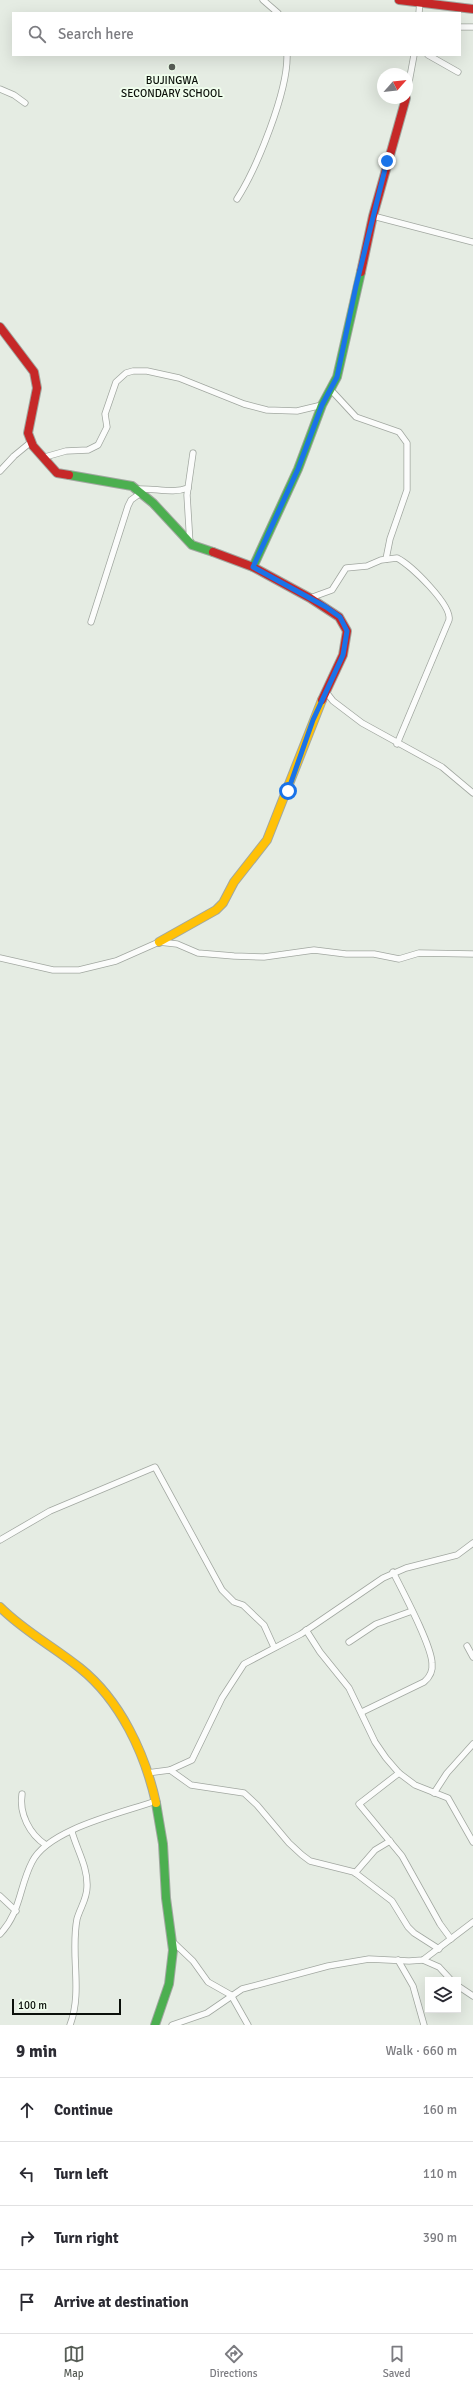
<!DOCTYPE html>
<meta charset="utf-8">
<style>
:root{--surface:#fff;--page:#f7f7f7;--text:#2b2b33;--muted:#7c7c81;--line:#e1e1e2;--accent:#575d56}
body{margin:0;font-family:Signika,sans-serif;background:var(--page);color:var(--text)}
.controls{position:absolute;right:12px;bottom:12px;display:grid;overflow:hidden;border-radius:0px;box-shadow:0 4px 16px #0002}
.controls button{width:36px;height:36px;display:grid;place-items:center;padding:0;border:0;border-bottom:1px solid var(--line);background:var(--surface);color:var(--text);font:20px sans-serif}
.compass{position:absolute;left:377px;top:68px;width:36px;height:36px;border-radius:50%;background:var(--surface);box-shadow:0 4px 16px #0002;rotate:63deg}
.scale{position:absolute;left:12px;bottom:10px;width:109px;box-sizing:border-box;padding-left:4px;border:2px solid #0b100a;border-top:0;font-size:11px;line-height:14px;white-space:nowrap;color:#0b100a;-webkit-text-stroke:3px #effdec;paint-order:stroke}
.stop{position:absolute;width:12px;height:12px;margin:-9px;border:3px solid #1a73e8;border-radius:50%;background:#fff}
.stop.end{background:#1a73e8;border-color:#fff;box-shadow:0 1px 4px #0008}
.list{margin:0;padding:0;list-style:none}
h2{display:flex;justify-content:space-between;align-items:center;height:52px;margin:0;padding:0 16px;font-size:17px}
h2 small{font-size:13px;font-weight:400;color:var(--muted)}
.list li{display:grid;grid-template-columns:26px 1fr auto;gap:12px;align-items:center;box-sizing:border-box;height:64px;padding:0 16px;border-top:1px solid var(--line)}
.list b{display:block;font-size:15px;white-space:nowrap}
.list em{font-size:13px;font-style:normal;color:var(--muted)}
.icon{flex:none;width:22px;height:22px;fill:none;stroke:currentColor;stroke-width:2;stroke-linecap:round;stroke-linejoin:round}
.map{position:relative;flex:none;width:473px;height:2025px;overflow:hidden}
.search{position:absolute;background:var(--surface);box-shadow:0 4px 16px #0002;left:12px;right:12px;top:12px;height:44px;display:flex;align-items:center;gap:10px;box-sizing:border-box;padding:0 14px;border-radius:0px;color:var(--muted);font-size:15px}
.sheet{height:308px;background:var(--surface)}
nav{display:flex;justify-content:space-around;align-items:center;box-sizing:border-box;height:56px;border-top:1px solid var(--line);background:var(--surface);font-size:11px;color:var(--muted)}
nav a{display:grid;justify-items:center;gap:2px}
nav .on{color:var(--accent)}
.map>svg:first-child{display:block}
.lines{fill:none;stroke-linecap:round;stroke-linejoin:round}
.street-casing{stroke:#a1a7a0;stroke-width:7}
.fast-casing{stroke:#a1a7a0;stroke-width:10}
.slow-casing{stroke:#a1a7a0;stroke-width:10}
.jam-casing{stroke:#a1a7a0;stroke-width:10}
.street{stroke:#fbfcfb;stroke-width:5.5}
.fast{stroke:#4caf50;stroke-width:8}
.slow{stroke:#ffc107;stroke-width:8}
.jam{stroke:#c62828;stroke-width:8}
.route{stroke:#1a73e8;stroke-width:5}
.poi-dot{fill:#575d56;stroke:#effdec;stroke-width:1.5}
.labels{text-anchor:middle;stroke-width:4;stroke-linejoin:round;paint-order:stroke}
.poi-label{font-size:11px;fill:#0b100a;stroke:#effdec}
</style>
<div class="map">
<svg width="473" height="2025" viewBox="0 0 473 2025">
<rect width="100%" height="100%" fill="#e5ece3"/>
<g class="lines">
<defs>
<g id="street">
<path d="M 263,0 L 278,13"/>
<path d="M 419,13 L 420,0"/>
<path d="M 460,27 L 473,27"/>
<path d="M 428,55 L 458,72"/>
<path d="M 0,89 L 14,95 L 25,103"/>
<path d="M 407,93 L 414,55"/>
<path d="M 237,199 C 257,168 288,91 287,55"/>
<path d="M 373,216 L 473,242"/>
<path d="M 331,390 L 356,417 L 399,432 L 407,443 L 407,490 L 390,539 L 386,559"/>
<path d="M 45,457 L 66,451 L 88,450 L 98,445 L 107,427 L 105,414 L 116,382 L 126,373 L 133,371 L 147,371 L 179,378 L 244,404 L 267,410 L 297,411 L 322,405"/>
<path d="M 0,471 L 14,456 L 31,442"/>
<path d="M 137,489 C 155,488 173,494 188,488"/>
<path d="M 190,544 L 187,495 L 193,453"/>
<path d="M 310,598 L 332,590 L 346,568 L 367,566 L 381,560 L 397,558 C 411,565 452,605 449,620 L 397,744"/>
<path d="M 91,622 L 128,506 L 131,500 L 142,492"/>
<path d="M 326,692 L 333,701 L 362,723 L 442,767 L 473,793"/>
<path d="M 0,958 L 53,970 L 79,970 L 116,961 L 159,942 L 177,944 L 198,953 L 234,956 L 264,957 L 314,950 L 346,954 L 374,954 L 399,959 L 419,953 L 473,954"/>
<path d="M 0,1540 L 50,1511 L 155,1467 L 222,1590 L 234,1602 L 243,1605 L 264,1625 L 274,1647"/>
<path d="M 306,1630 L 320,1652 L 349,1688 L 375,1742 L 386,1758 L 399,1773 L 415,1785 L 448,1798 L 473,1842"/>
<path d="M 349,1642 L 376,1624 L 412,1611"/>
<path d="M 467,1646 L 473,1657"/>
<path d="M 362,1712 L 424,1682 C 430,1677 433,1671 432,1663 C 431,1644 403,1592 393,1572"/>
<path d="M 170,1770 L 191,1785 L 244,1793 L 257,1805 L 289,1843 L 302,1855 L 310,1861 L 354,1872 L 392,1901 L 408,1927 L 414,1933 L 439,1949"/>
<path d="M 147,1773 L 170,1770 L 192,1760 L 222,1698 L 244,1664 L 301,1634 L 383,1578 L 406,1568 L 457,1555 L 473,1543"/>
<path d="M 399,1773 L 359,1804 L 402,1856 L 440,1924 L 451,1939"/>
<path d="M 434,1793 L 447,1773 L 473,1744"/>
<path d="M 22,1794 C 19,1813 29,1834 46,1845"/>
<path d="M 355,1873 L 375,1850 L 390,1841"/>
<path d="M 0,1896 L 16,1911"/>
<path d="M 0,1934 C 21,1912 19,1887 32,1862 C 48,1829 122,1813 156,1801"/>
<path d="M 174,1943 L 193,1961 L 208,1982 L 231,1995 L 248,2025"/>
<path d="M 398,1960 L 413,1986 L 424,2025"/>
<path d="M 423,1960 L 439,1967 L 451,1980"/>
<path d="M 458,1986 L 473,1996"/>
<path d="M 70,2025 C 83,1991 70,1954 77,1919 C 80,1908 87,1899 87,1887 C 88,1867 77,1850 72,1832"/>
<path d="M 172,2025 L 207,2013 L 242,1989 L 328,1966 L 369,1959 L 409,1961 L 423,1960 L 473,1922"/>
</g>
<g id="fast">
<path d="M 69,475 L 132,486 L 153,503 L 192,545 L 213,552"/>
<path d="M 253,567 L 298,469 L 322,405 L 337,377 L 361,272"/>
<path d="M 155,2025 L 169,1984 L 173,1950 L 166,1898 L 163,1844 L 156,1803"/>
</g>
<g id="slow">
<path d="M 159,942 L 216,910 L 223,903 L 234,882 L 267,840 L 322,700"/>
<path d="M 0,1607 C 25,1632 53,1646 80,1668 C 120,1700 145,1753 156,1803"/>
</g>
<g id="jam">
<path d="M 399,0 L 473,9"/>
<path d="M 361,272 L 373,216 L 406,98"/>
<path d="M 0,327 L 34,372 L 37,388 L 28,433 L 33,446 L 57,473 L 69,475"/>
<path d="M 213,552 L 253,567 L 310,598 L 339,617 L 347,631 L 343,655 L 322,700"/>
</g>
</defs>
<use href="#street" class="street-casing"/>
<use href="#fast" class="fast-casing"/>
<use href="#slow" class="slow-casing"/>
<use href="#jam" class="jam-casing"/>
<use href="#street" class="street"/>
<use href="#fast" class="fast"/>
<use href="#slow" class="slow"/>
<use href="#jam" class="jam"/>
</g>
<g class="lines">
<path class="route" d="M 288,791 L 313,720 L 343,655 L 347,631 L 340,617 L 326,607 L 253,567 L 298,469 L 322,405 L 337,377 L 356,286 L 387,161"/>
</g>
<circle class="poi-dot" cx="172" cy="67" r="4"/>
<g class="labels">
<g class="poi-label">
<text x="172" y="84">BUJINGWA<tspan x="172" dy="13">SECONDARY SCHOOL</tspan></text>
</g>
</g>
</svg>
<div class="controls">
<button><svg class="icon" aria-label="layers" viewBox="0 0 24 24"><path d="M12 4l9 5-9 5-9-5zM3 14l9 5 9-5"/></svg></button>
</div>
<svg class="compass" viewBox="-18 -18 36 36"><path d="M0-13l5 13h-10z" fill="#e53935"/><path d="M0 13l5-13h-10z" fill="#7c7c81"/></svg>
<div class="scale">100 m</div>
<div class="stop" style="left:288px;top:791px"></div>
<div class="stop end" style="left:387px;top:161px"></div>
<div class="search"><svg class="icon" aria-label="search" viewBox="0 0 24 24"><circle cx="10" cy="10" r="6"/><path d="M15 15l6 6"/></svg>Search here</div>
</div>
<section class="sheet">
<h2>9 min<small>Walk · 660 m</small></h2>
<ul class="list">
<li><svg class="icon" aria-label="ahead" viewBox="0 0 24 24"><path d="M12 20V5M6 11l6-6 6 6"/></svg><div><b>Continue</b></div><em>160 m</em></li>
<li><svg class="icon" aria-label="left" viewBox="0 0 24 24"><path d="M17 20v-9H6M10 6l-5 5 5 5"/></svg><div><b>Turn left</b></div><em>110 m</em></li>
<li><svg class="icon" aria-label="right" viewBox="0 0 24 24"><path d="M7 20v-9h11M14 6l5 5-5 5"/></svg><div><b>Turn right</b></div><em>390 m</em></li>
<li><svg class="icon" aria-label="arrive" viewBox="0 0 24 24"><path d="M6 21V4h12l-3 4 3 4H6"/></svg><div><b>Arrive at destination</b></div></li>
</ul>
</section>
<nav>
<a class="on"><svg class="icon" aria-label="map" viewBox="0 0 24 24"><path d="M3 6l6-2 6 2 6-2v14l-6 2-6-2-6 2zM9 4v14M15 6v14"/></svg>Map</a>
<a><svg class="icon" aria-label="directions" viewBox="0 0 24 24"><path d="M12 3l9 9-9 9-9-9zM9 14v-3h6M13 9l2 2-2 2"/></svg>Directions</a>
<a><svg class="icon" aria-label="saved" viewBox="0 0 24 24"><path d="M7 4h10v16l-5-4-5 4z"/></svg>Saved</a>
</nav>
